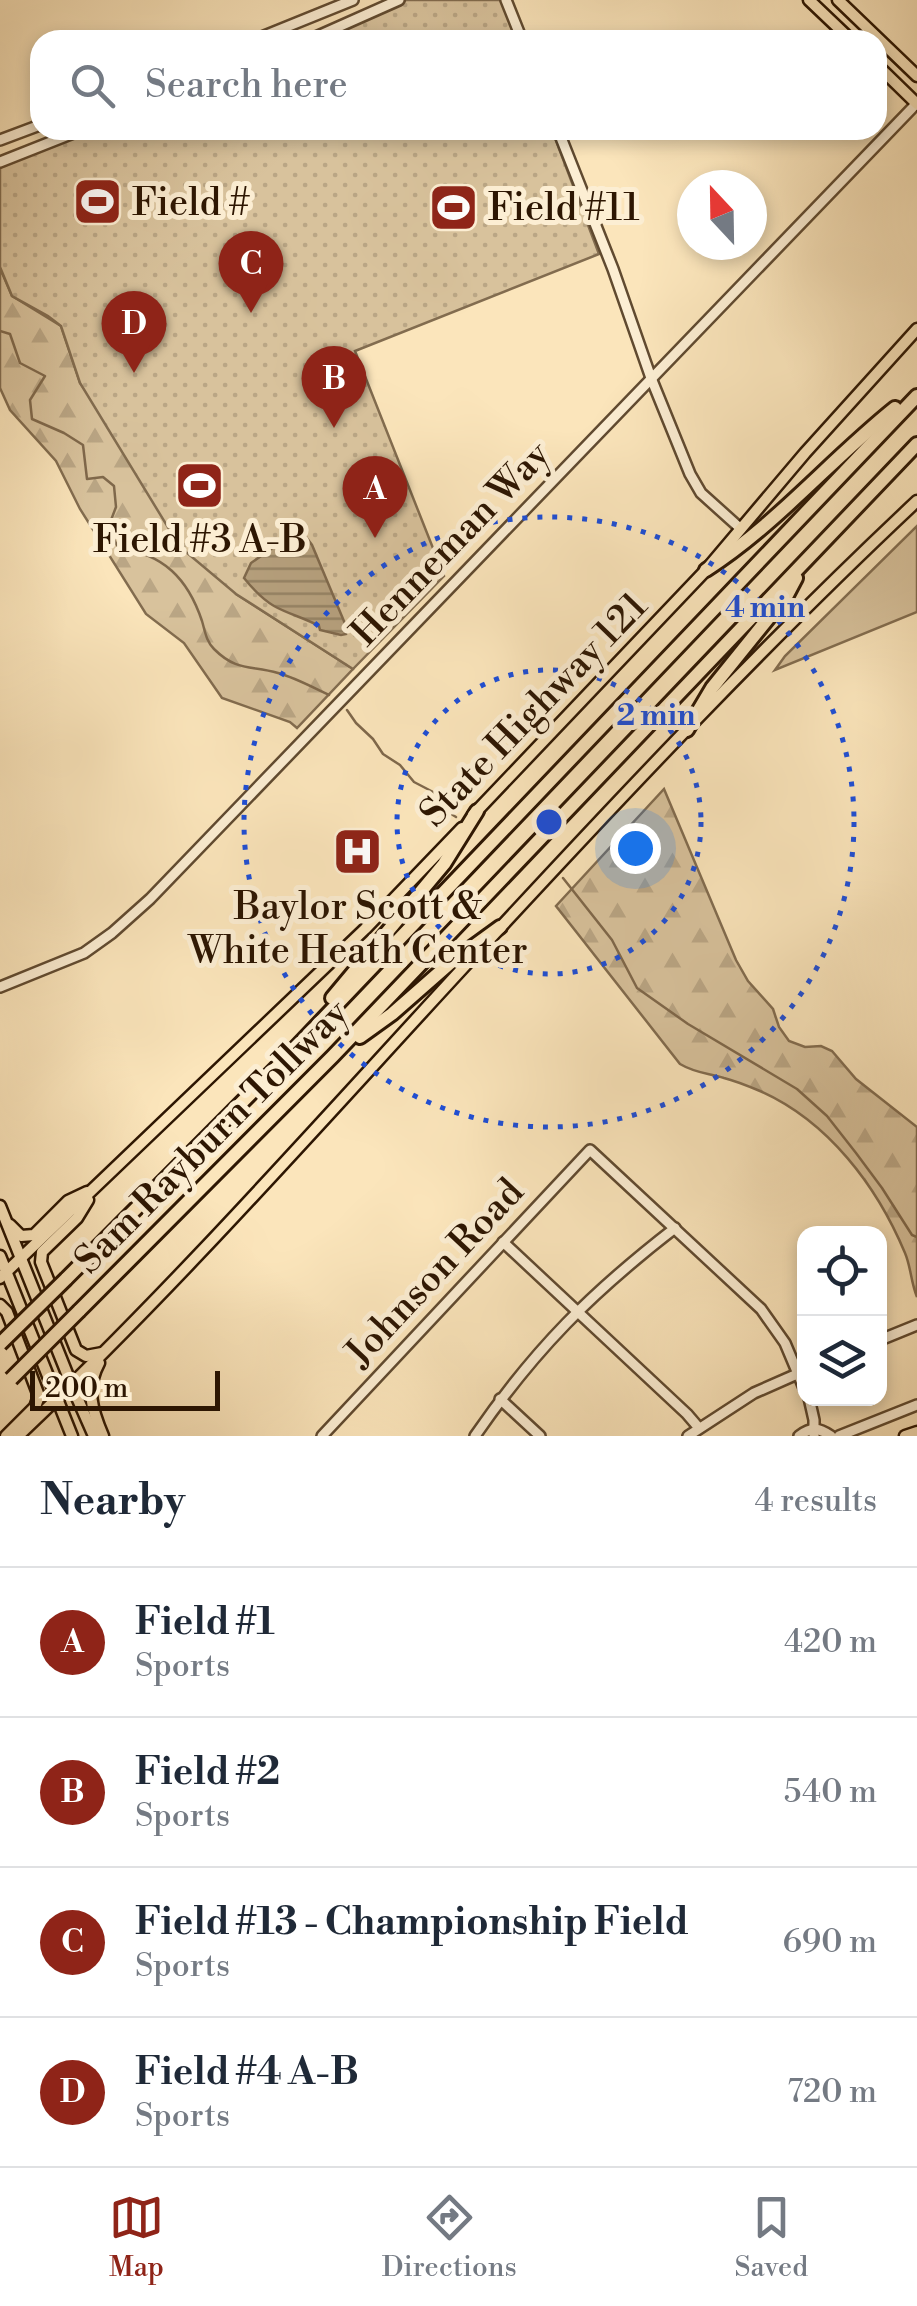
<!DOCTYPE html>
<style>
:root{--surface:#fff;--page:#f2f2f3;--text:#1f2937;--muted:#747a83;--line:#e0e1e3;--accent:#8f2418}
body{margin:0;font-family:"Libre Bodoni",serif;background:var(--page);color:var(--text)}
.controls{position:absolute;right:30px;bottom:30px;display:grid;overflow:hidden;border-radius:20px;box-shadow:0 5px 15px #0003}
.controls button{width:90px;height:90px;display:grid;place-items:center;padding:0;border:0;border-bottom:2px solid var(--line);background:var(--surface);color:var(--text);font:50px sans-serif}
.compass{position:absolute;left:677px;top:170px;width:90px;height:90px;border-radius:50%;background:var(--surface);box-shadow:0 5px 15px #0003;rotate:338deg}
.scale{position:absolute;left:30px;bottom:25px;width:190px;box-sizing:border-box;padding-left:10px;border:5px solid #2d1602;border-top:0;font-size:28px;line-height:35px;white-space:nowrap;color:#2d1602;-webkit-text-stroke:8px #fceed3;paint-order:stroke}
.you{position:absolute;left:635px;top:848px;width:35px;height:35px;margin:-25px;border:8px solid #fff;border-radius:50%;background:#1a73e8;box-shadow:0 0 0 15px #1a73e833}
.badge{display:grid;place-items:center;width:65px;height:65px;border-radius:50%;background:var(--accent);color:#fff;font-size:32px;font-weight:700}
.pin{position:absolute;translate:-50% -82px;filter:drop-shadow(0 2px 5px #0008)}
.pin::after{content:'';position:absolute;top:52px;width:35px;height:30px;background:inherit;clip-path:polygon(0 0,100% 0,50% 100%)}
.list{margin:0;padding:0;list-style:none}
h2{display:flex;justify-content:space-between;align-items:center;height:130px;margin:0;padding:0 40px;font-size:42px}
h2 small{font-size:32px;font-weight:400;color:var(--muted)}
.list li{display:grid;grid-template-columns:65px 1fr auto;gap:30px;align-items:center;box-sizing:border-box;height:150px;padding:0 40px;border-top:2px solid var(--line)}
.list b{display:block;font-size:38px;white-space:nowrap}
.list p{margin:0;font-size:32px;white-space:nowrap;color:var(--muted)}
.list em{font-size:32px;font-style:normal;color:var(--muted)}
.icon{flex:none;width:55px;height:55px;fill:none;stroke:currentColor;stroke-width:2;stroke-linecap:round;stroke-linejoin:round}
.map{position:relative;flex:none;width:917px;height:1436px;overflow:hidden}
.search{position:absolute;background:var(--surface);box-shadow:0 5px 15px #0003;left:30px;right:30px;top:30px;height:110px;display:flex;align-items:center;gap:25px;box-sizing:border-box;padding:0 35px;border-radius:30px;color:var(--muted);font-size:38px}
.sheet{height:730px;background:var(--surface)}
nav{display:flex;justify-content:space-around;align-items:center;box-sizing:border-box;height:140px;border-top:2px solid var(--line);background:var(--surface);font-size:28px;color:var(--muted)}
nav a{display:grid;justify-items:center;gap:5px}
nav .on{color:var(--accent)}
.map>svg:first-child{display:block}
.green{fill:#d8c29c;stroke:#826c4f;stroke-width:2.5}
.forest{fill:url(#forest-firs);stroke:#826c4f;stroke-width:2.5}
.park{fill:url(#park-dots);stroke:#826c4f;stroke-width:2.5}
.water{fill:url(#water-rules);stroke:#7f684b;stroke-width:2.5}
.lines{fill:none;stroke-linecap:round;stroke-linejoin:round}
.stream{stroke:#7f684b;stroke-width:2.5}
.minor-casing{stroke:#604a30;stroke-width:14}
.major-casing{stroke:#2d1602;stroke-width:15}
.highway-casing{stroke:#2d1602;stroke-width:18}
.minor{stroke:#fceed3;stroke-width:9}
.major{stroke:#fbe5bb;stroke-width:10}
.highway{stroke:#fbe5bb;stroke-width:12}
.highway-bridge-casing{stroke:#2d1602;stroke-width:18;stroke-linecap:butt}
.highway-bridge{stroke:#fbe5bb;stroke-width:12}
.ring{fill:none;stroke:#1d4ed8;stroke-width:5;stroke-dasharray:5 10}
.labels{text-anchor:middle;stroke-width:10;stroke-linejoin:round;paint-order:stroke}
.poi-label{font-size:38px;fill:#2d1602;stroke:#fceed3;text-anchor:start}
.street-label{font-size:38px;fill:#2d1602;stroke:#fceed3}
.centre{fill:#1d4ed8;stroke:#fceed3;stroke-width:5}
.ring-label{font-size:30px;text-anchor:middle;font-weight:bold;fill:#1d4ed8;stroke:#fceed3;stroke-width:10;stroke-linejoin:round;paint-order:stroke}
</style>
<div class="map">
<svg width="917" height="1436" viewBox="0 0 917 1436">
<defs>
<pattern id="forest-firs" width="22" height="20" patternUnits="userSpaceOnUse" patternTransform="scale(2.5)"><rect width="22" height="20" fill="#d8c29c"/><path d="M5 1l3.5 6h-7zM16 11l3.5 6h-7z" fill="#baa685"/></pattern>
<pattern id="park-dots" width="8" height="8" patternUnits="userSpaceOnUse" patternTransform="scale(2.5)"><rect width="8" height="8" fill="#d8c29c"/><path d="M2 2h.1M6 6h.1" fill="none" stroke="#baa685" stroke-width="1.8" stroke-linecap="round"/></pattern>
<pattern id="water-rules" width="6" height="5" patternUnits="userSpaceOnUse" patternTransform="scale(2.5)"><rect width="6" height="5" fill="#b59f7c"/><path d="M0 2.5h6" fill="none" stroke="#948163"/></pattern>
</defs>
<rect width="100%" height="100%" fill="#fbe5bb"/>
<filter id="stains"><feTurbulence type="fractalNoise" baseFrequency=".002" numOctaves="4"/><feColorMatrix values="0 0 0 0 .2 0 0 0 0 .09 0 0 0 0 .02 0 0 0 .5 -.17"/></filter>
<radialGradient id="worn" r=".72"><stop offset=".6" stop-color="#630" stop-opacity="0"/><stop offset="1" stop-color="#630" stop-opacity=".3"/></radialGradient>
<path class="green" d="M 917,526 L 917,612 L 775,670 L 785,656 Z"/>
<g class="forest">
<path d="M 0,268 L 12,296 L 61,326 L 80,383 L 236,594 L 353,669 L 297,728 L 290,722 L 222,698 L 184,643 L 146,614 L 80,509 L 56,461 L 10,410 L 0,388 Z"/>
<path d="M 664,789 L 736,960 L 748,981 L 773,1009 L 779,1027 L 789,1041 L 805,1047 L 821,1046 L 832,1051 L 856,1079 L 917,1127 L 917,1297 C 911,1283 911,1267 905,1253 C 877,1186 828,1121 760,1091 C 748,1086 736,1081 724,1078 C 707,1073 695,1073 680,1064 L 556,906 Z"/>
</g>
<g class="park">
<path d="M 406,0 L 502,0 L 518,40 L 319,40 Z"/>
<path d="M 90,130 L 552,130 L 599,254 L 355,351 L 444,576 L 353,669 L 236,594 L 180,547 L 80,383 L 61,326 L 48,316 L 12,296 L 0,267 L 0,166 Z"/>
</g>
<path class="water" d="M 292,525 L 303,533 L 312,545 L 346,626 L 346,634 L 341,635 L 320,630 L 319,626 C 305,618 288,614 274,606 C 264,600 252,588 244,578 L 251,563 L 278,544 Z"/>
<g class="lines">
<g class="stream">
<path d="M 0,331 L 10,334 L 20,363 L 45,376 L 30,400 L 32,419 L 64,433 L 83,445 L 87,479 L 103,477 L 114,486 L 116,507 L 108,528 L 119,549 C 163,553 188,579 202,621 C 205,631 206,641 214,649 C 237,672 251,665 278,673 C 296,678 312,687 329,695"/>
<path d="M 347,710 L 356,723 L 373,739 L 383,754 L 400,765 L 414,782 L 437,794 L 448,812 L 456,817"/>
<path d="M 563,878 L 612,940 L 637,988 L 688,1024 L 797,1089 L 827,1116 L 856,1153 L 882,1188 L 912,1235 L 917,1237"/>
</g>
<defs>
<g id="minor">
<path d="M 506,0 L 522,40"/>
<path d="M 254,40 L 353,0"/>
<path d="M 309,40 L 399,0"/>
<path d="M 558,130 L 613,269 L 651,378 L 690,474 L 701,493 L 741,529"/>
<path d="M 0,140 L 40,125"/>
<path d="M 0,162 L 81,130"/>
<path d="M 0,987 L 84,953 L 112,933 L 150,899 L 917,103"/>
<path d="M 503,1242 L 687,1414 L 699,1428"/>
<path d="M 880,1340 L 917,1325"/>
<path d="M 809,1398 L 814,1420 L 814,1436"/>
<path d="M 500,1399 L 540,1436"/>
<path d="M 322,1436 L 590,1150 L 761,1309 L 785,1343 L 804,1388"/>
<path d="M 475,1436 C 535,1349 591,1293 675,1228"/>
<path d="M 688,1436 L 754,1393 L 804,1371"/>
<path d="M 799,1436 C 812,1426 819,1428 831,1436"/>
<path d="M 839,1436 L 917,1405"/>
</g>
<g id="major">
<path d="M 809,0 L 851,40"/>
<path d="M 838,0 L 917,76"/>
<path d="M 877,65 L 917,104"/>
<path d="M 473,815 L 706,570 L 805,453 L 917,329"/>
<path d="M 88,1200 L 77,1218 L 42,1252 L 41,1262 L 76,1350 L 86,1356 L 102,1353"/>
<path d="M 0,1206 L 72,1386 L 94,1436"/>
<path d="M 10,1225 L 21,1236 L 34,1235 L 68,1201 L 87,1192"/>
<path d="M 0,1256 L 72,1436"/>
<path d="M 0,1278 L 365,929 L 462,828"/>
<path d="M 0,1305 L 7,1312 L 39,1396 L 35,1407 L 6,1436"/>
<path d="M 99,1363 C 85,1389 92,1410 103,1436"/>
<path d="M 18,1436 C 187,1276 340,1100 498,930 C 634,783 771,638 917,501"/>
<path d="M 905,1436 L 917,1432"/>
</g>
<g id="highway">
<path d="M 706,570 C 776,525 830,460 895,408"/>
<path d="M 687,730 L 712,688 L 787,595 L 796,578"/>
<path d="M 332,998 L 444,864 L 477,811"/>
<path d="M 360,1037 L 392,1014 L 449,964 L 500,927"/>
<path d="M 66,1279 L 283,1061 L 917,396"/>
<path d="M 79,1311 L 333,1056 L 917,444"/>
</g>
</defs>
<use href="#minor" class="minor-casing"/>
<use href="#major" class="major-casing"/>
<use href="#highway" class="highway-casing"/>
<use href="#minor" class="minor"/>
<use href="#major" class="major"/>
<use href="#highway" class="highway"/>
<defs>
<g id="highway-bridge">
<path d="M 0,1344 L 66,1279"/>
<path d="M 11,1379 L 79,1311"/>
</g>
</defs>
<use href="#highway-bridge" class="highway-bridge-casing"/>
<use href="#highway-bridge" class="highway-bridge"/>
</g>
<g class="ring">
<circle cx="549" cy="822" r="152"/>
<circle cx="549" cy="822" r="305"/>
</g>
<defs>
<symbol id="stadium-square" viewBox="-11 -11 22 22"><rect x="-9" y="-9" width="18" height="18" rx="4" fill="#8f2418" stroke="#fceed3"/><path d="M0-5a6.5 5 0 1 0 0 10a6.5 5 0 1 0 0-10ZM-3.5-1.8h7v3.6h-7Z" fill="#fff"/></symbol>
<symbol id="hospital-square" viewBox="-11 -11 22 22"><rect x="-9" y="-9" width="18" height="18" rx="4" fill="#8f2418" stroke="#fceed3"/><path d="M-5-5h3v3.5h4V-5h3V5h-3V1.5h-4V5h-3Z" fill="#fff"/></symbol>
</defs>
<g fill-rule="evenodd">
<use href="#stadium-square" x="70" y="174" width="55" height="55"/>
<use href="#stadium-square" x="426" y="180" width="55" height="55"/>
<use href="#stadium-square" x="172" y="458" width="55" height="55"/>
<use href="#hospital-square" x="330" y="824" width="55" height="55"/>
</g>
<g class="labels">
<g class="poi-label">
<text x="132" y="215">Field #</text>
<text x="488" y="220">Field #11</text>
<text x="200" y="552" text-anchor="middle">Field #3 A-B</text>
<text x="358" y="919" text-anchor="middle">Baylor Scott &amp;<tspan x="358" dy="44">White Heath Center</tspan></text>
</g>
<g class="street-label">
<text transform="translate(450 543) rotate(-46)" y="13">Henneman Way</text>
<text transform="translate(533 709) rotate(-46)" y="13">State Highway 121</text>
<text transform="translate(211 1136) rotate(-45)" y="13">Sam Rayburn Tollway</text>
<text transform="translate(434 1272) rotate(-47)" y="13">Johnson Road</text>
</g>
</g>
<circle cx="549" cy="822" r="15" class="centre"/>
<g class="ring-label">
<text x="765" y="617">4 min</text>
<text x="656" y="725">2 min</text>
</g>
<rect width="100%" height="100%" filter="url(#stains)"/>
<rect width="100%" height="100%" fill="url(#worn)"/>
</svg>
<div class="controls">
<button><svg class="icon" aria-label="locate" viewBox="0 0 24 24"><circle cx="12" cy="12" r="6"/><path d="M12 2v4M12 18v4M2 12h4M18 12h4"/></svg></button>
<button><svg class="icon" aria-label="layers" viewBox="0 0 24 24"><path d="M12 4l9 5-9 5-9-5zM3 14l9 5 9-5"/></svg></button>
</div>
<svg class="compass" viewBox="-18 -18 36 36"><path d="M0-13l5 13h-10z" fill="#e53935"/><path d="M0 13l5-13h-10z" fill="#747a83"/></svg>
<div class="scale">200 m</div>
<div class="you"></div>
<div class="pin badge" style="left:375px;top:538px">A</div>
<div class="pin badge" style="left:334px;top:428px">B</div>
<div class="pin badge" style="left:251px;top:313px">C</div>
<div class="pin badge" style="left:134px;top:373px">D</div>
<div class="search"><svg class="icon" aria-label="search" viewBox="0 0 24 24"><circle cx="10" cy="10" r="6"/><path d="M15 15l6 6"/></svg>Search here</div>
</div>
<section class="sheet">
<h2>Nearby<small>4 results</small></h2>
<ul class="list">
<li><span class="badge">A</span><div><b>Field #1</b><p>Sports</p></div><em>420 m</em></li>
<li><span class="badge">B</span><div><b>Field #2</b><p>Sports</p></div><em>540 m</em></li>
<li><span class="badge">C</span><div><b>Field #13 - Championship Field</b><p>Sports</p></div><em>690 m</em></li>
<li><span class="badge">D</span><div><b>Field #4 A-B</b><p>Sports</p></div><em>720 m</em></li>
</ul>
</section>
<nav>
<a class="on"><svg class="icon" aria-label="map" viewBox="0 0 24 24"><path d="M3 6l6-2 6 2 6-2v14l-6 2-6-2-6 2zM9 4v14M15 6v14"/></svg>Map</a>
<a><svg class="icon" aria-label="directions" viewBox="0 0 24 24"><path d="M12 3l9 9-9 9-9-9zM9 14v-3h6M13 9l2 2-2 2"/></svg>Directions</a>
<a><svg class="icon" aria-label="saved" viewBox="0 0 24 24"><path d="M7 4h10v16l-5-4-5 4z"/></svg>Saved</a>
</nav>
